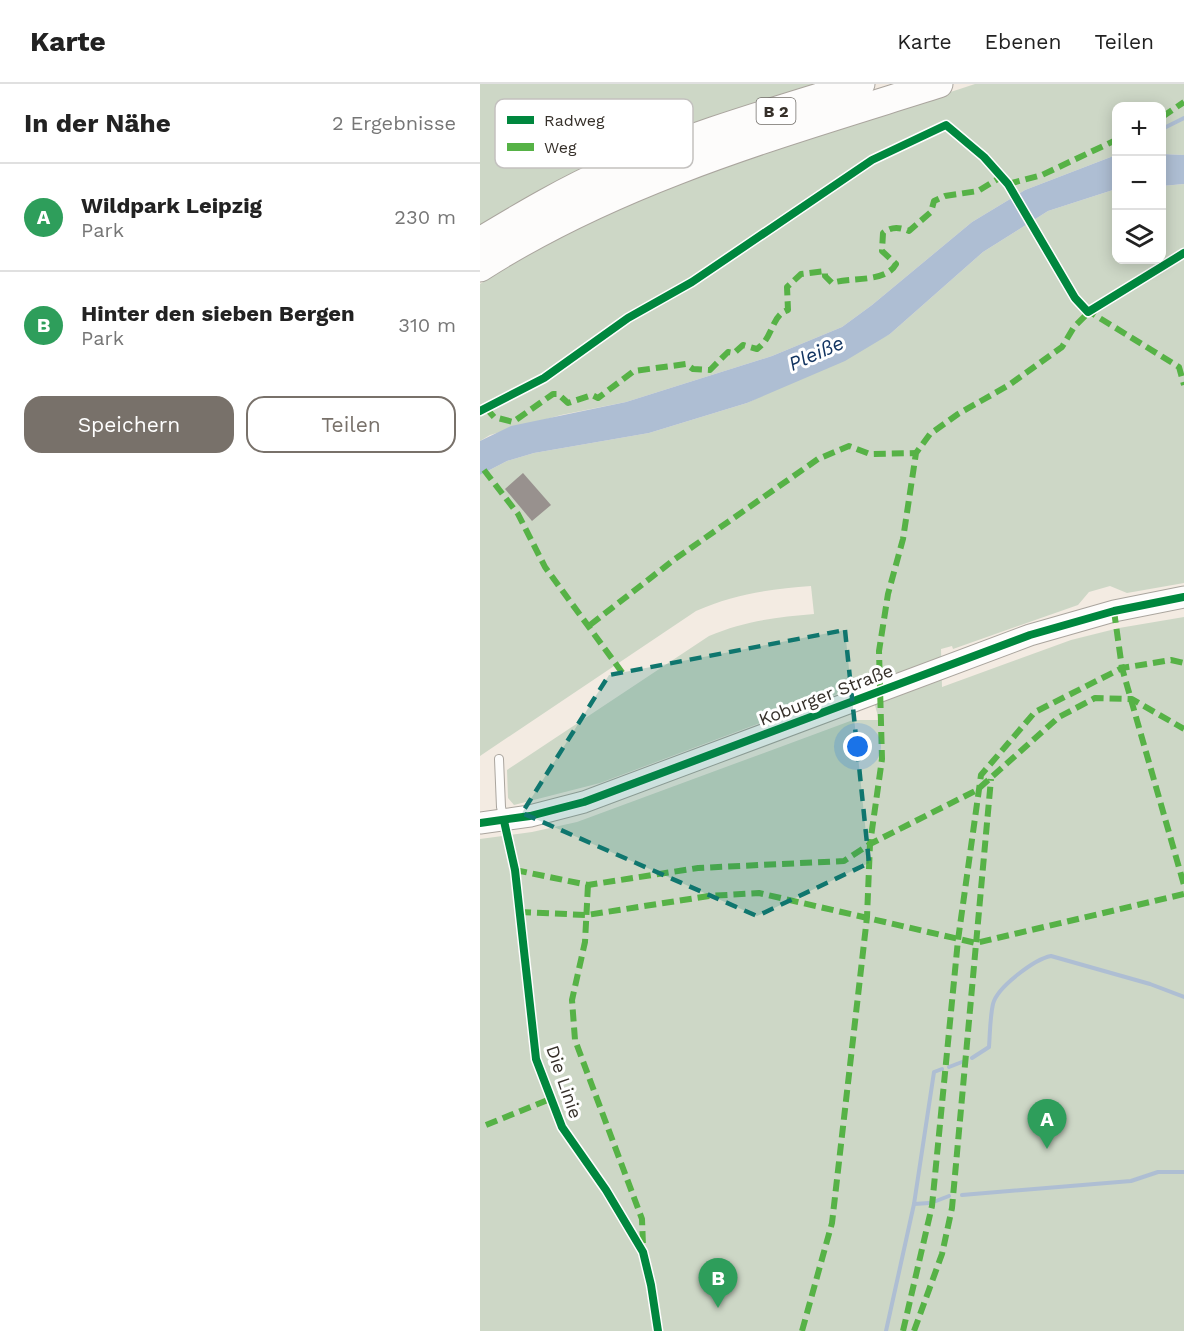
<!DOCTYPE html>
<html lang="de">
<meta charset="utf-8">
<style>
:root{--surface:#fff;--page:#f6f6f6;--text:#222;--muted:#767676;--line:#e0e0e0;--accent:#78716a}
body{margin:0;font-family:"Work Sans",sans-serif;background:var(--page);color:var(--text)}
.controls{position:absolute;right:18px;top:18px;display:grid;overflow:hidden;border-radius:12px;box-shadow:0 3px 15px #0003}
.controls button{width:54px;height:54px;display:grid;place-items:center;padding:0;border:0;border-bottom:2px solid var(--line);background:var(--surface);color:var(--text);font:30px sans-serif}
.you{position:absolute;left:378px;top:663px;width:21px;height:21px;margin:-15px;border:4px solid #fff;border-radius:50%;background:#1a73e8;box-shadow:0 0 0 9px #1a73e833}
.badge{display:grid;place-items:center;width:39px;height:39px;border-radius:50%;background:var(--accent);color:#fff;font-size:20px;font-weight:700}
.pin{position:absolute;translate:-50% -50px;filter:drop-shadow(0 2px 3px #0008)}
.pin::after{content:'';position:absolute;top:32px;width:21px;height:18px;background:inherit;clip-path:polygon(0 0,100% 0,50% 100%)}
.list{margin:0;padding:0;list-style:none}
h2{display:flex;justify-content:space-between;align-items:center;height:78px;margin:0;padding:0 24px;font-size:26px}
h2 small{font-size:20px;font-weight:400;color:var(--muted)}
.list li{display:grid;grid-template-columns:39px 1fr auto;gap:18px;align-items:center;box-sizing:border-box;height:108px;padding:0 24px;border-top:2px solid var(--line)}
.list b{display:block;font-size:22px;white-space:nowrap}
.list p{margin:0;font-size:20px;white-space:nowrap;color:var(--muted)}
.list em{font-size:20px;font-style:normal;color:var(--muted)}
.actions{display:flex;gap:12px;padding:18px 24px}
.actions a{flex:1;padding:14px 0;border:2px solid var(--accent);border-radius:18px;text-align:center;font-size:21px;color:var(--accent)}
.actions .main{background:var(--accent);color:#fff}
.icon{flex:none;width:33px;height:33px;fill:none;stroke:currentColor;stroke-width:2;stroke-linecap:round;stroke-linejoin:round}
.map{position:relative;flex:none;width:704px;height:1247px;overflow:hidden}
header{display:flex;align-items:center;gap:36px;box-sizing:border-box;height:84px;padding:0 30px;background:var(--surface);border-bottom:2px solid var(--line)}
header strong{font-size:28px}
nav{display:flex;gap:33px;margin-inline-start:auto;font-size:21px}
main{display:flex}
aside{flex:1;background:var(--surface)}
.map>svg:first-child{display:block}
.green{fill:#cdd7c6}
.water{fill:#aebed3}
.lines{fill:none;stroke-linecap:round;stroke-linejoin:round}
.stream{stroke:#aebed3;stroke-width:4}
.building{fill:#98918e}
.lane-casing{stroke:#aaa59e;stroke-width:10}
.secondary-casing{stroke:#aaa59e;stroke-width:23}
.highway-casing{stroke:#aaa59e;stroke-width:29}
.lane{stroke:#fdfcfb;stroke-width:8}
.secondary{stroke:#fdfcfb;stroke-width:21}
.highway{stroke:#fdfcfb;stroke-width:27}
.quiet{stroke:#56b246;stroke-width:6;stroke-dasharray:12 6;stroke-linecap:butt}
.cycleway-casing{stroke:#fff;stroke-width:11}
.cycleway{stroke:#00873e;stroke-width:8}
.marked{fill:#0f766e;fill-opacity:0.2;stroke:#0f766e;stroke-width:4.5;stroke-dasharray:12 8;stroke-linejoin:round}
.labels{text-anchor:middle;stroke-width:6;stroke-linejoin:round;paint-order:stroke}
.shield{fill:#fff;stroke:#726e6a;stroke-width:1.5}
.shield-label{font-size:16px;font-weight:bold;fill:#36302a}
.street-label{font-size:18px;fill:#36302a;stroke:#fff}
.water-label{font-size:20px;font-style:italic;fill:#133561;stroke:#fff}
.key{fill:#fff;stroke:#c3c1bf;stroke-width:1.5}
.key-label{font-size:16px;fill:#36302a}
</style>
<header>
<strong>Karte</strong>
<nav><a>Karte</a><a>Ebenen</a><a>Teilen</a></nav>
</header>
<main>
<aside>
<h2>In der Nähe<small>2 Ergebnisse</small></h2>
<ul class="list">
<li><span class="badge" style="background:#2e9e5b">A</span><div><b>Wildpark Leipzig</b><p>Park</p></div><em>230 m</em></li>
<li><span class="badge" style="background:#2e9e5b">B</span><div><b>Hinter den sieben Bergen</b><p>Park</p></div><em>310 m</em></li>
</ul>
<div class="actions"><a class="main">Speichern</a><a>Teilen</a></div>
</aside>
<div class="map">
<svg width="704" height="1247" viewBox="0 0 704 1247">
<rect width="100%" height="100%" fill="#f3ebe2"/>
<g class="green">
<path d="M 0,0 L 348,0 L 63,108 L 0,141 Z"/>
<path d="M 495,0 L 704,0 L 704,71 L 682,70 L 682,22 L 636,22 L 636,71 L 545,106 L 492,138 L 392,221 L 362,243 L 292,272 L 146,318 L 81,331 L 10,351 L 0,357 L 0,200 L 68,156 L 185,102 Z"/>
<path d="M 704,100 L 704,499 L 647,509 L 630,502 L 609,508 L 598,521 L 473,565 L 472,562 L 461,565 L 462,603 L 591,556 L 639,544 L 704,533 L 704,1247 L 0,1247 L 0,755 L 52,748 L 97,738 L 373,636 L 399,636 L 387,592 L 376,599 L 376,603 L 120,699 L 34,721 L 28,714 L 27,686 L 229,552 C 264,537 297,533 334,530 L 331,502 C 290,505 254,510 216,527 L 0,672 L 0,391 L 27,377 L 54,369 L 169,349 L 267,319 L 410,250 L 503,168 L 568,127 L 636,105 L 636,176 L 682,176 L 682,102 Z"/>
</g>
<g class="water">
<path d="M 682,70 L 704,71 L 704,100 L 682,102 Z"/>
<path d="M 636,71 L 636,105 L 568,127 L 503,168 L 410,250 L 365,277 L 267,319 L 169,349 L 54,369 L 27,377 L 0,391 L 0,357 L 31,342 L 146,318 L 292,272 L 362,243 L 392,221 L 492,138 L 545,106 Z"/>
</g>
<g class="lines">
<g class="stream">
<path d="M 682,45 L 704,34"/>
<path d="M 492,974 L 509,963 C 510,949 510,933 513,920 C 517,903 555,875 571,872 L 670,900 L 704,913"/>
<path d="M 469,983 L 482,978"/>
<path d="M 482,1111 L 651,1097 L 678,1088 L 704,1088"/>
<path d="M 456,1117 L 469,1112"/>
<path d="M 434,1120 L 449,1119"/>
<path d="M 406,1247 L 434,1120 L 454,988 L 462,985"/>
</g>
</g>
<path class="building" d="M 43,389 L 71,421 L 52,437 L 25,405 Z"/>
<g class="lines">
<defs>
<path id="lane" d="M 19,675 L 21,723 L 35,786 L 56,975 L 82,1043 L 126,1106 L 163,1168 L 171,1201 L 178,1247"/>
<path id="secondary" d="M 0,739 L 50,732 L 104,718 L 550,551 L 634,527 L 704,513"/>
<g id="highway">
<path d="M 0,157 C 43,131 87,105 133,85 C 213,50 298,26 381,0"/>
<path d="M 0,184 C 141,94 301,50 459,0"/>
</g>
</defs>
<use href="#lane" class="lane-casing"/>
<use href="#secondary" class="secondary-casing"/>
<use href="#highway" class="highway-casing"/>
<use href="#lane" class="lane"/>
<use href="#secondary" class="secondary"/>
<use href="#highway" class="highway"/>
<g class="quiet">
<path d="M 682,33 L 704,18"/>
<path d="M 528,100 L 562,91 L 636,56"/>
<path d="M 605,225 L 699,283 L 704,301"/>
<path d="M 6,324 L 14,333 L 33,338 L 73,310 L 78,310 L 88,319 L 112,311 L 118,314 L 154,287 L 206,280 L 213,285 L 230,286 L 248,268 L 254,269 L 263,261 L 277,265 C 294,253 291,231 308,226 L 307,203 L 321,190 L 345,187 L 345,192 L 352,199 C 370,193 406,199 416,180 L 402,167 L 403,149 C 412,142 419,143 429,147 L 451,128 L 454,117 L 465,112 L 498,107 L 521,93"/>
<path d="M 4,386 L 38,430 L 65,483 L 144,591"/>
<path d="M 634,527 L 642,584 L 704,801"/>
<path d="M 110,541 L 195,475 L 338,375 L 369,362 L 390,370 L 436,369"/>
<path d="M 35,786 L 108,801 L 218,784 L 364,777 L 390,760 L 497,706 L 579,633 L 615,614 L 652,615 L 704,645"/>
<path d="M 108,801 L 105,858 L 92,916 L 95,956 L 162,1135 L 163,1162"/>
<path d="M 39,828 L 107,831 L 229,812 L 279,809 L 496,859 L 704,810"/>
<path d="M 6,1041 L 70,1015"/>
<path d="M 322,1247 L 352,1139 L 387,833 L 390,760 L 402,675 L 399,567 L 408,510 L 423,455 L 436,369 L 450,350 L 478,330 L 529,301 L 582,263 L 594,243 L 612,225"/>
<path d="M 423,1247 L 452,1122 L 478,856 L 501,691 L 555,628 L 642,584 L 691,576 L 704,579"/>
<path d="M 434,1247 L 462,1170 L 472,1124 L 511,695"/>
</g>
<defs>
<g id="cycleway">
<path d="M 0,327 L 64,294 L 148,234 L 212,198 L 392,76 L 466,41 L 504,73 L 528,100 L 595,214 L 608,228 L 704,169"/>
<path d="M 24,737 L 35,786 L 56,975 L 82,1043 L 126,1106 L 163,1168 L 171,1201 L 178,1247"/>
<path d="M 0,739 L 50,732 L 104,718 L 550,551 L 634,527 L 704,513"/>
</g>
</defs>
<use href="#cycleway" class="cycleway-casing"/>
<use href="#cycleway" class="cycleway"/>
</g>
<path class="marked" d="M 365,546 L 389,779 L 277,832 L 42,729 L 129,591 Z"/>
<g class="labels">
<rect class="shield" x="276.5" y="14" width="39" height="26" rx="4.5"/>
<g class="shield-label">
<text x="296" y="33">B 2</text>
</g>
<g class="street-label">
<text transform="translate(346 611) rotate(-21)" y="6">Koburger Straße</text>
<text transform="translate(84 998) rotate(71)" y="6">Die Linie</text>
</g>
<g class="water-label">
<text transform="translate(336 269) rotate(-24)" y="7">Pleiße</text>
</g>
</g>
<rect x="15" y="15" width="198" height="69" rx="9" class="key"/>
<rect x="27" y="32" width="27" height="8" fill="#00873e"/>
<rect x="27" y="59" width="27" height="8" fill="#56b246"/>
<g class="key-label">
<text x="64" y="42">Radweg</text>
<text x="64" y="69">Weg</text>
</g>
</svg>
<div class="controls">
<button>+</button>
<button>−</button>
<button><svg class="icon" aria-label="layers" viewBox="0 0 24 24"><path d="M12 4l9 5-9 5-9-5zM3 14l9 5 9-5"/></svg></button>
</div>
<div class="you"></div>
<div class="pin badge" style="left:567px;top:1065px;background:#2e9e5b">A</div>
<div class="pin badge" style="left:238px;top:1224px;background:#2e9e5b">B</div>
</div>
</main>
